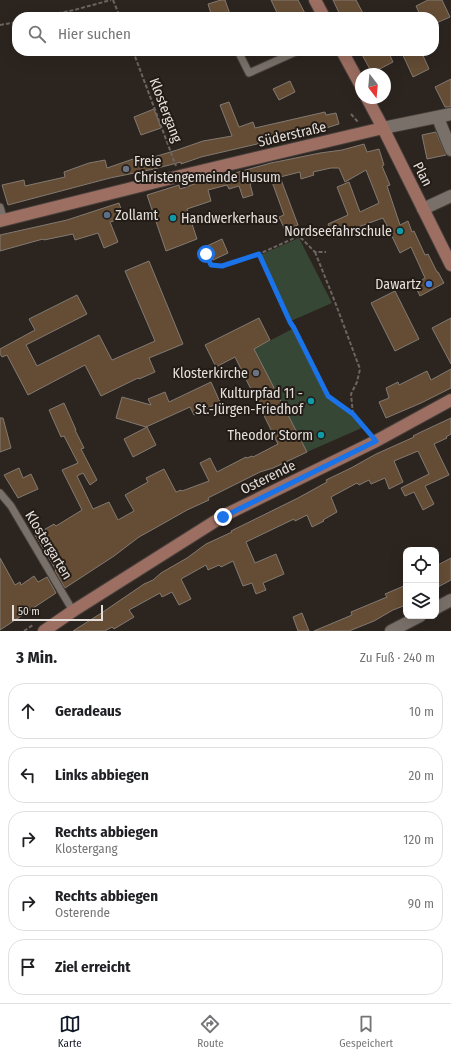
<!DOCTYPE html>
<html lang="de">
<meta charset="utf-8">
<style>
:root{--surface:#fff;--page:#f2f2f2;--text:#202124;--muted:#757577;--line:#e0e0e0;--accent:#111827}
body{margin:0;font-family:"Fira Sans Condensed",sans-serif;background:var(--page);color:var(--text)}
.controls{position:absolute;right:12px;bottom:12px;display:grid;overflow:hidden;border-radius:8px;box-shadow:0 4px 16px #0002}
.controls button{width:36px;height:36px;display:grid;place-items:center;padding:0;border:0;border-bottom:1px solid var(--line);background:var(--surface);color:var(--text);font:20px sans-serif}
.compass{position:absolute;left:355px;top:68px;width:36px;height:36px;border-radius:50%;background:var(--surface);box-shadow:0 4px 16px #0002;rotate:164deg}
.scale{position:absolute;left:12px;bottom:10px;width:91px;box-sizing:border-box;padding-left:4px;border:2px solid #e4dfdb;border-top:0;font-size:11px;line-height:14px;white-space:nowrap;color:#e4dfdb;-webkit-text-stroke:3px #221b16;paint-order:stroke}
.stop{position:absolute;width:12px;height:12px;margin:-9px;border:3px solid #1a73e8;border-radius:50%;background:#fff}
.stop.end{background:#1a73e8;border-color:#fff;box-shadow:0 1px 4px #0008}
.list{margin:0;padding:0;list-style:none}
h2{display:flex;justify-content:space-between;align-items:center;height:52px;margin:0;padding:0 16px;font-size:17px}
h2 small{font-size:13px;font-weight:400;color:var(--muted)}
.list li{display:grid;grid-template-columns:26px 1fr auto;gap:12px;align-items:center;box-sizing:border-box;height:56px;margin:0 8px 8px;padding:0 8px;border:1px solid var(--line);border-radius:16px}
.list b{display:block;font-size:15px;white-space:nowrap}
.list p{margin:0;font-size:13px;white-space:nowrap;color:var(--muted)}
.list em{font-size:13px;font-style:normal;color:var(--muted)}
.icon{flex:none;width:22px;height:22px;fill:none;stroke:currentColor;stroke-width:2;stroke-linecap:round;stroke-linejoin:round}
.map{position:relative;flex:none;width:451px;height:631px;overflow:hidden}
.search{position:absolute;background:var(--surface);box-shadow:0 4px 16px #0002;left:12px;right:12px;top:12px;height:44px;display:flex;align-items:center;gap:10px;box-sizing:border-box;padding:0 14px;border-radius:16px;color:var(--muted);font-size:15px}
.sheet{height:372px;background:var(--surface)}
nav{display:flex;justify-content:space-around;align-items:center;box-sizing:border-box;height:56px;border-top:1px solid var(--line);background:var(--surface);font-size:11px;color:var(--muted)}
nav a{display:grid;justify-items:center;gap:2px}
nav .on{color:var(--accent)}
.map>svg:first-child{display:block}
.green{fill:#374735}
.building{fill:#654d35;stroke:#827a72}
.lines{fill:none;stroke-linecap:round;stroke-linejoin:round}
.service-casing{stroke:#463f3b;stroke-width:9}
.minor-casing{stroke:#463f3b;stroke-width:14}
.secondary-casing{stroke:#463f3b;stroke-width:14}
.path{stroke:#6b6460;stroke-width:2;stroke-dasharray:4 2;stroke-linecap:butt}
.service{stroke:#797069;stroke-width:7}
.minor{stroke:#797069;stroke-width:12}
.secondary{stroke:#9d6f62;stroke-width:12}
.route{stroke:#1a73e8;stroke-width:5}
.worship-dot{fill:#6b7280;stroke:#221b16;stroke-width:1.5}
.service-dot{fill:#5c6f8a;stroke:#221b16;stroke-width:1.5}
.culture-dot{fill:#0f9aa8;stroke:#221b16;stroke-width:1.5}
.shop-dot{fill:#3f7fe0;stroke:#221b16;stroke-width:1.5}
.labels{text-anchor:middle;stroke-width:4;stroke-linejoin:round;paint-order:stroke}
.street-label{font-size:14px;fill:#e4dfdb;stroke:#221b16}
.poi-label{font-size:14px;fill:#e4dfdb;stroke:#221b16;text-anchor:end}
</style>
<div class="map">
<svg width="451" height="631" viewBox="0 0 451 631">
<rect width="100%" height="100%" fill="#2c241f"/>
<g class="green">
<path d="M 299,238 L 332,303 L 291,321 L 260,255 Z"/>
<path d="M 294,328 L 328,396 L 353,414 L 364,427 L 307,452 L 254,349 Z"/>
</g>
<g class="building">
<path d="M 221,0 L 225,0 L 231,17 L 212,17 L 208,4 Z"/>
<path d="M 271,0 L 298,0 L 307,17 L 279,17 Z"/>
<path d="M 333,0 L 356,0 L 365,17 L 341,17 Z"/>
<path d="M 428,0 L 442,0 L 450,17 L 434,24 L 434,17 L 421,17 L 416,6 Z"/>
<path d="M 360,51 L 388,51 L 393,62 L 372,73 Z"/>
<path d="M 401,51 L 421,51 L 429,69 L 413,77 Z"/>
<path d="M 451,79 L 451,107 L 445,107 L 435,87 Z"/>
<path d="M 290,81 L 295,92 L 279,100 L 273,89 Z"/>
<path d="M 229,102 L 239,127 L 253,122 L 255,128 L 325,112 L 326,115 L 336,113 L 339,124 L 326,128 L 201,157 L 181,164 L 181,162 L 154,169 L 110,178 L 8,205 L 2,185 L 24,180 L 25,186 L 65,177 L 64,172 L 89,163 L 105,160 L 107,168 L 133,159 L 134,163 L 177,150 L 203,141 L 232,136 L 220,105 Z"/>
<path d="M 154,109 L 161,128 L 141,135 L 134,117 Z"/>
<path d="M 436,132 L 446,155 L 427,159 L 422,135 Z"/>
<path d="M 364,144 L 367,152 L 379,149 L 384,165 L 382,166 L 390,185 L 387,186 L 400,225 L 408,221 L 412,232 L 414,231 L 425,255 L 428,254 L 437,272 L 438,272 L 444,283 L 420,296 L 414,284 L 425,278 L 411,247 L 400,253 L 386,224 L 383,218 L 333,236 L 328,224 L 348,215 L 337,187 L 349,182 L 360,212 L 379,203 L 366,170 L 345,182 L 339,168 L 331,168 L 313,172 L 314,175 L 301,179 L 300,172 L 280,177 L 298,225 L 285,230 L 279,217 L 284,215 L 271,179 L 250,184 L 253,195 L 243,198 L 239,186 L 229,189 L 227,185 L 208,190 L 211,201 L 187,209 L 197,239 L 166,251 L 147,195 L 179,185 L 180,189 L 217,176 L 235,173 L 271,163 L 320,153 L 342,150 Z"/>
<path d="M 119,203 L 124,218 L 110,222 L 118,242 L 104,248 L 98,233 L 75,240 L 73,234 L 44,240 L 43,239 L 0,251 L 0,235 L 67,220 Z"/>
<path d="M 222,239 L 228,253 L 213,260 L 207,246 Z"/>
<path d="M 149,261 L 183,344 L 149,358 L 155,372 L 139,379 L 138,378 L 101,396 L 85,365 L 28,395 L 7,355 L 2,357 L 0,354 L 0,349 L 35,330 L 29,319 L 77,295 L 87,314 L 26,345 L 37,366 L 99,335 L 112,360 L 155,341 L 125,271 Z"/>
<path d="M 395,291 L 419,339 L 395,351 L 371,303 Z"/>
<path d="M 259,318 L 270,340 L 254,349 L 307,452 L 273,468 L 260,472 L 208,498 L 209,500 L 187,510 L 157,527 L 139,537 L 114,556 L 65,588 L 55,571 L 56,570 L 35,535 L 54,524 L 56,526 L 82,510 L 62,470 L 78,463 L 64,436 L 61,437 L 49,410 L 64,403 L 76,430 L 75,430 L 84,448 L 81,449 L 97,480 L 90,485 L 83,473 L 77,476 L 93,509 L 109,502 L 118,520 L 134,511 L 125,495 L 148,482 L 146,478 L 164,469 L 176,492 L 181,490 L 182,491 L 209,481 L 200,463 L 210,458 L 217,472 L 246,457 L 247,458 L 252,456 L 253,457 L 278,444 L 235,357 L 216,367 L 205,345 Z"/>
<path d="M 451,318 L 451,364 L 432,328 Z"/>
<path d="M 451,369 L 451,388 L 421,403 L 386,418 L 379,402 L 389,398 L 386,388 L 398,382 L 399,385 L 427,371 L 431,380 Z"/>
<path d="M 211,382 L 220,402 L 194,415 L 190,407 L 146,427 L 116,418 L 122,397 L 151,405 L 148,399 L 165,392 L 169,402 Z"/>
<path d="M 0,418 L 3,418 L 11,448 L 0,452 Z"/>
<path d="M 451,418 L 451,434 L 446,437 L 447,438 L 434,444 L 449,475 L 425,486 L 434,504 L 423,510 L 414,492 L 405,496 L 401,488 L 429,474 L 418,451 L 394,461 L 403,482 L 389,489 L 385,478 L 371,484 L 369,480 L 359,485 L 357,483 L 331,497 L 337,512 L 323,520 L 324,521 L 312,527 L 307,515 L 295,521 L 294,519 L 246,542 L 255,563 L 276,554 L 284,574 L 263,583 L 266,590 L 256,594 L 252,583 L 243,586 L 233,561 L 221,567 L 219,565 L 208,570 L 206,565 L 181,579 L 191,599 L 179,605 L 172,592 L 162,597 L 160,593 L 129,610 L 134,617 L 114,629 L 112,627 L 105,631 L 73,631 L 103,612 L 144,584 L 153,580 L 161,573 L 187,558 L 206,544 L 232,532 L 231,531 L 298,498 L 327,482 L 326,480 L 351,468 L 376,454 L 414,437 L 413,436 L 421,432 Z"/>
<path d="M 147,427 L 156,445 L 133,457 L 124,439 Z"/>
<path d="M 19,468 L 23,478 L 31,474 L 38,489 L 18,498 L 4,475 Z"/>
<path d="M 0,558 L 15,585 L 20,582 L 21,585 L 34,576 L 38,582 L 47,577 L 56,593 L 0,630 Z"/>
<path d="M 451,558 L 451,580 L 436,588 L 436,566 Z"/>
<path d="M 406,585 L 406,605 L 393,610 L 374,621 L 349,631 L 314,631 L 352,615 L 351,612 L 387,597 L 385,594 Z"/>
<path d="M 302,613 L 309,631 L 298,631 L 293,617 Z"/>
</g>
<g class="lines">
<defs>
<g id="service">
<path d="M 238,51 L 249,73 L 298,51"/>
<path d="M 0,207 L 4,220"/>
<path d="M 0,493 L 11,506 L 73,611"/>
</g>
<g id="minor">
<path d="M 438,118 L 451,150"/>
<path d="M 383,128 L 451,114"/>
<path d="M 423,209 L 451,196"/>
<path d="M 436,608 L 451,600"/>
<path d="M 391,631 L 420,616"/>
</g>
<g id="secondary">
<path d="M 315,0 L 324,17"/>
<path d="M 342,51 L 361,86"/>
<path d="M 367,98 L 383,128 L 451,265"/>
<path d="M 0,221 L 180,176 L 383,128"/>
<path d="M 44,631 L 73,611 L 225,515 L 376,441 L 451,400"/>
</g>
</defs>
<use href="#service" class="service-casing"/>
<use href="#minor" class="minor-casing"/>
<use href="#secondary" class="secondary-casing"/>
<g class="path">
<path d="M 113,0 L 120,17"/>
<path d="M 40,17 L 74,10 L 111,0"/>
<path d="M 0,25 L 17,22"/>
<path d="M 133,51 L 176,166"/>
<path d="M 351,114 L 358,122"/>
<path d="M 315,252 L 335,302 L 360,369 L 357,382 L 351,394 L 353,414"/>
<path d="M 206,254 L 211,265 L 222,266 L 259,254 L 299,236 L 315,252 L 326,252"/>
<path d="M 259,254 L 290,322 L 294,328 L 328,396 L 353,414 L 368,432"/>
<path d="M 24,631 L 33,625"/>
</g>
<use href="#service" class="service"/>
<use href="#minor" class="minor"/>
<use href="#secondary" class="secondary"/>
</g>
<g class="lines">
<path class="route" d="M 206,254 L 211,265 L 222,266 L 259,254 L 290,322 L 294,328 L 328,396 L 353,414 L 376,441 L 223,517"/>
</g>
<g class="worship-dot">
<circle cx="126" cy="169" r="4"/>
<circle cx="256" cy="373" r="4"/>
</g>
<circle class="service-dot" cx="107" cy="215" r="4"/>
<g class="culture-dot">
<circle cx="173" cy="218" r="4"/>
<circle cx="400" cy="231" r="4"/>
<circle cx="311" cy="401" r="4"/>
<circle cx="321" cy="435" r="4"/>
</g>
<circle class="shop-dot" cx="429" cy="284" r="4"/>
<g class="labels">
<g class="street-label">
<text transform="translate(166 110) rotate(69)" y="5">Klostergang</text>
<text transform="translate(292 134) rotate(-13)" y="5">Süderstraße</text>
<text transform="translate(423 174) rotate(63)" y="5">Plan</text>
<text transform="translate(268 477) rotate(-26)" y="5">Osterende</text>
<text transform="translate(49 545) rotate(59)" y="5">Klostergarten</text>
</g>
<g class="poi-label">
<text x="134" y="166" text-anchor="start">Freie<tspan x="134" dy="16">Christengemeinde Husum</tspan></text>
<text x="115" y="220" text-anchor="start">Zollamt</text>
<text x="181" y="223" text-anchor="start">Handwerkerhaus</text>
<text x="392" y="236">Nordseefahrschule</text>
<text x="421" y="289">Dawartz</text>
<text x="248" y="378">Klosterkirche</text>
<text x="303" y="398">Kulturpfad 11 -<tspan x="303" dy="16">St.-Jürgen-Friedhof</tspan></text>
<text x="313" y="440">Theodor Storm</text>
</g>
</g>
</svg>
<div class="controls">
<button><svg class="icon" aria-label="locate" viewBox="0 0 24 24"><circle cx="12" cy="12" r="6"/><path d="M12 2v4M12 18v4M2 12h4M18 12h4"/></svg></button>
<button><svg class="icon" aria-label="layers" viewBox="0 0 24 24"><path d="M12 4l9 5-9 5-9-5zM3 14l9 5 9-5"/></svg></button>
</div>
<svg class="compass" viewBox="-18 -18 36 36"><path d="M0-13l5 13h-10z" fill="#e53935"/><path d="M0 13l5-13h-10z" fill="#757577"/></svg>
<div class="scale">50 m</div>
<div class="stop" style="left:206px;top:254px"></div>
<div class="stop end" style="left:223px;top:517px"></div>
<div class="search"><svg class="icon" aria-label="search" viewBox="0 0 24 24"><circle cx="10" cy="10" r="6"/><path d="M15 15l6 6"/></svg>Hier suchen</div>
</div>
<section class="sheet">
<h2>3 Min.<small>Zu Fuß · 240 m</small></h2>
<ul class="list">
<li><svg class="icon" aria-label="ahead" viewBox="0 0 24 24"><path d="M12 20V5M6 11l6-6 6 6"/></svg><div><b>Geradeaus</b></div><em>10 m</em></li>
<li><svg class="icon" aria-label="left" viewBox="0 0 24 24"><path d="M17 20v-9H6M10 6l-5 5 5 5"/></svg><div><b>Links abbiegen</b></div><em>20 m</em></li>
<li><svg class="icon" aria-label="right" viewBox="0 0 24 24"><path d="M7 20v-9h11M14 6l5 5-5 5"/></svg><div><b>Rechts abbiegen</b><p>Klostergang</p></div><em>120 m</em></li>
<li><svg class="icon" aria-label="right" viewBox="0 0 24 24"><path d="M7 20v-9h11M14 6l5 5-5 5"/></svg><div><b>Rechts abbiegen</b><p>Osterende</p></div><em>90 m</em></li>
<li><svg class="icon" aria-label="arrive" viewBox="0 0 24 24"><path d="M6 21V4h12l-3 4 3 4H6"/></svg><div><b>Ziel erreicht</b></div></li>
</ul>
</section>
<nav>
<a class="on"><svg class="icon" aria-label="map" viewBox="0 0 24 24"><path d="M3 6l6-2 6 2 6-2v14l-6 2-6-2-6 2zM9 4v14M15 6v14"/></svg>Karte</a>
<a><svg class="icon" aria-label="directions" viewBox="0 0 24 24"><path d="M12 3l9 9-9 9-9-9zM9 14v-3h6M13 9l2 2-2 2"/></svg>Route</a>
<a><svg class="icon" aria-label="saved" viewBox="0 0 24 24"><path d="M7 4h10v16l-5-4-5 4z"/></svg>Gespeichert</a>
</nav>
